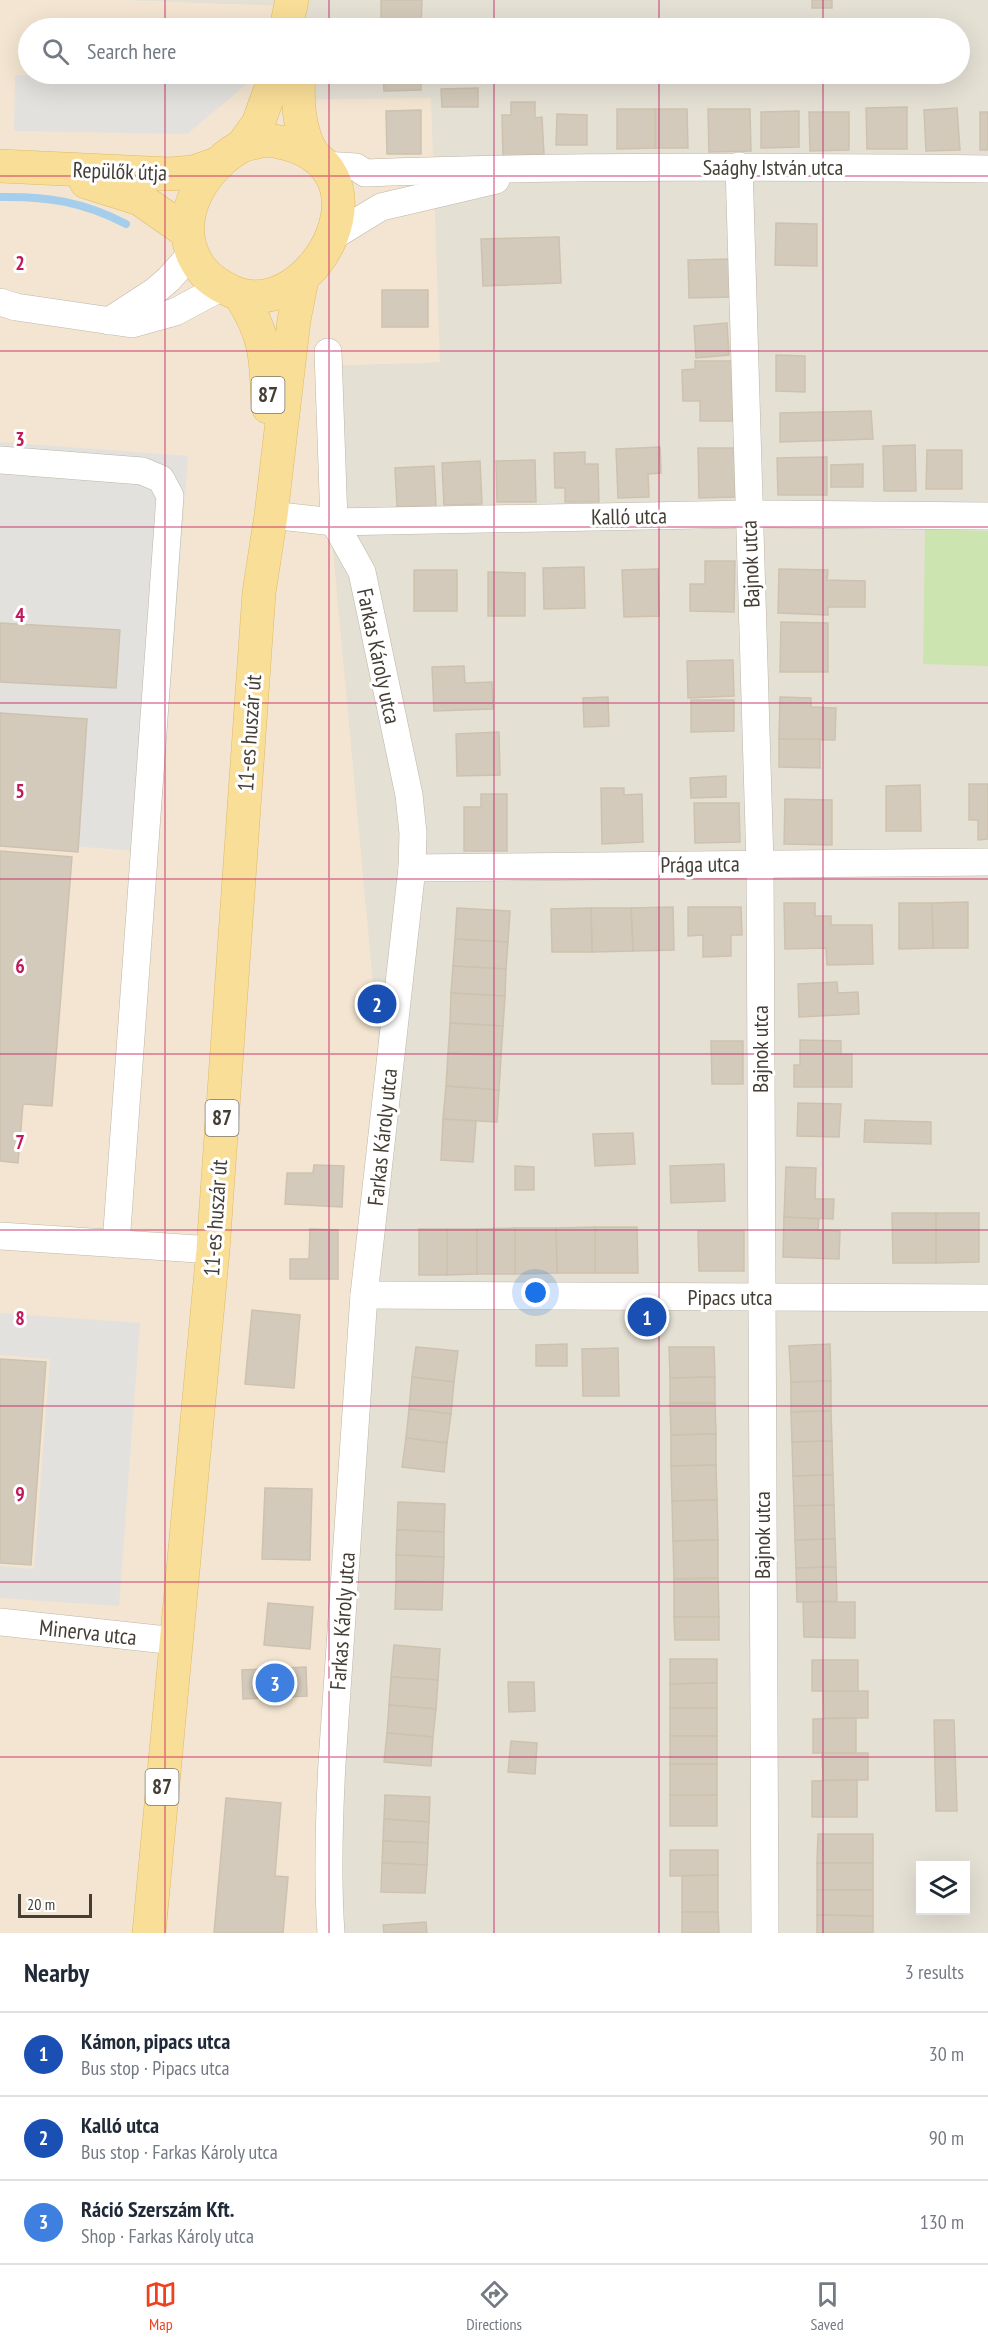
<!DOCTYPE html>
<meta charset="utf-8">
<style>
:root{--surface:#fff;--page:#f6f6f7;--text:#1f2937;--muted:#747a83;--line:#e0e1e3;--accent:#ef401f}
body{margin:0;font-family:"PT Sans Narrow",sans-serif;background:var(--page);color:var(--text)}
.controls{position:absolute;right:18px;bottom:18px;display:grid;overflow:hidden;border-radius:0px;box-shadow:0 6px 24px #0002}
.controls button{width:54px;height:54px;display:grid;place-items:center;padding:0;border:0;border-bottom:2px solid var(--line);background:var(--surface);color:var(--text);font:30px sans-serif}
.scale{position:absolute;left:18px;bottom:15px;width:74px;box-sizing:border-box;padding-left:6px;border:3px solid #443e35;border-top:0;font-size:16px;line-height:21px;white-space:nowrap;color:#443e35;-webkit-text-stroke:4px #fff;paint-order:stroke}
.you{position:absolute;left:536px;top:1293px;width:21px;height:21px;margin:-15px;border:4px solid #fff;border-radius:50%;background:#1a73e8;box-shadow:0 0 0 9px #1a73e833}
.badge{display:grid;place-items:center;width:39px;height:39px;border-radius:50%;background:var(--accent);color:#fff;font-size:20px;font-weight:700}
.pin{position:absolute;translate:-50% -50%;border:3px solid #fff;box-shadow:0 2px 6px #0006}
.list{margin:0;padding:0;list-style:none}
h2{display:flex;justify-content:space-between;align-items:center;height:78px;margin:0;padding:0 24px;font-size:26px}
h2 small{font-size:20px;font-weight:400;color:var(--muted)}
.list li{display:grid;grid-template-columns:39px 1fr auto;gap:18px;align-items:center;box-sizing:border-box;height:84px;padding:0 24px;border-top:2px solid var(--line)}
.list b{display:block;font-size:22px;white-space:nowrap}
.list p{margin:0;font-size:20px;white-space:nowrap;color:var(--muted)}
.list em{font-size:20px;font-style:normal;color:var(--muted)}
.icon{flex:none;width:33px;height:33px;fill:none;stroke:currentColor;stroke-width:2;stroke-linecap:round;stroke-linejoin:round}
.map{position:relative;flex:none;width:988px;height:1933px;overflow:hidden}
.search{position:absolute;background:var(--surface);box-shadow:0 6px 24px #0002;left:18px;right:18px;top:18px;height:66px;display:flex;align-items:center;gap:15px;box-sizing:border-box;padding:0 21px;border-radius:33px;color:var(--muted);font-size:22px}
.sheet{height:330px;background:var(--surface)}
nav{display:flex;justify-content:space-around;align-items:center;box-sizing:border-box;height:84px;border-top:2px solid var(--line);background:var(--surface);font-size:16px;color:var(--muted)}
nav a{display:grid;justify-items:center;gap:3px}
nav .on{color:var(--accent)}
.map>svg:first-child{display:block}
.residential{fill:#e5e0d4;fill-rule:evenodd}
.commercial{fill:#f3e5d1}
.green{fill:#cce4b0}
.parking{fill:#e3e1dd}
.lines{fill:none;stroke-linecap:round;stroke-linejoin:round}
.stream{stroke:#a4ceec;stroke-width:8}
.building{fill:#d3cabb;stroke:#cdc2af;stroke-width:1.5}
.minor-casing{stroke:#bdb6a8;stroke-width:28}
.major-casing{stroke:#ddbb68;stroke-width:34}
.minor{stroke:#fff;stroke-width:27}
.major{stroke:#f9de97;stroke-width:33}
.grid{fill:none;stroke:#c2185b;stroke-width:1.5;stroke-opacity:0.55}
.labels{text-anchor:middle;stroke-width:6;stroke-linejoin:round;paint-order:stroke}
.shield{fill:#fff;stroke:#7c7872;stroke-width:1.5}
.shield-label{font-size:21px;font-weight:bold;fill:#443e35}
.street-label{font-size:22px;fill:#443e35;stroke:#fff}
.grid-label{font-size:20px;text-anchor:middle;font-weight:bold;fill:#c2185b;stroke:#fff;stroke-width:6;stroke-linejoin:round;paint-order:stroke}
</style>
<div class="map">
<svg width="988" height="1933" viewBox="0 0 988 1933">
<rect width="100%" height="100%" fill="#f2eee5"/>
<path class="residential" d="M 116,0 L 988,0 L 988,1933 L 321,1933 L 316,366 L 440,362 L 265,100 L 267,74 L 960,74 L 960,28 L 272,28 L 273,6 ZM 920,1866 L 966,1866 L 966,1910 L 920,1910 Z"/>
<path class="commercial" d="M 0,0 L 116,0 L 274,6 L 272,28 L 28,28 L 28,74 L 267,74 L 265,100 L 431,98 L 440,362 L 316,366 L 379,1049 L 321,1933 L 0,1933 Z"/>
<path class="green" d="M 925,529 L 988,531 L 988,666 L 923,664 Z"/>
<g class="parking">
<path d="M 15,75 L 249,82 L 187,134 L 14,131 Z"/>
<path d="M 0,442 L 188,456 L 158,853 L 0,840 Z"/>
<path d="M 0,1313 L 140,1323 L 119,1606 L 0,1598 L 0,1566 L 34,1569 L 50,1359 L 0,1355 Z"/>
</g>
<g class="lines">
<path class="stream" d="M 0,197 C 47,196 84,202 126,224"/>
</g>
<g class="building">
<path d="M 381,0 L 422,0 L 421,27 L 381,27 Z"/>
<rect x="812" y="0" width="20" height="8"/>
<path d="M 383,74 L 421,74 L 421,90 L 384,91 Z"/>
<path d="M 478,88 L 478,107 L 442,107 L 441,89 Z"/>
<path d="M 511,102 L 535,102 L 535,118 L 542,117 L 544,155 L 503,156 L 502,115 L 511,115 Z"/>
<path d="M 907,107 L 907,149 L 867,149 L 866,108 Z"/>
<path d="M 957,108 L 960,150 L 926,151 L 924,110 Z"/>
<path d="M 617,109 L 655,109 L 655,148 L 617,149 Z"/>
<path d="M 655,109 L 687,109 L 688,148 L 655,148 Z"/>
<path d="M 708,109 L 750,109 L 751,151 L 709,152 Z"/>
<path d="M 421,110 L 421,154 L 387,154 L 386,111 Z"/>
<path d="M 799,111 L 799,147 L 761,148 L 761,112 Z"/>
<path d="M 809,112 L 849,112 L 849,150 L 810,151 Z"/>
<rect x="980" y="112" width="8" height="38"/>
<path d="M 557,114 L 587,115 L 587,145 L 556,145 Z"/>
<path d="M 776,223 L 817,224 L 817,266 L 775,265 Z"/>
<path d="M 559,237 L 561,283 L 483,286 L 481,239 Z"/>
<path d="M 732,259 L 733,297 L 689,298 L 688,260 Z"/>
<rect x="382" y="290" width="46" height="37"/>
<path d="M 727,323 L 729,355 L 696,358 L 694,326 Z"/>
<path d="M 776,355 L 805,356 L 805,392 L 776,391 Z"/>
<path d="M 695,361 L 732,361 L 733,421 L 700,421 L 700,401 L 683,401 L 682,370 L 695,369 Z"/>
<path d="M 871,411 L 873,439 L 780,442 L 780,413 Z"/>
<path d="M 915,445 L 916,491 L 884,491 L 883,446 Z"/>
<path d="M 660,447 L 661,473 L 648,474 L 649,497 L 618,498 L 616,449 Z"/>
<path d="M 698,448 L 736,448 L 737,497 L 699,498 Z"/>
<path d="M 927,450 L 962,450 L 962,489 L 926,489 Z"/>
<path d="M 585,452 L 585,464 L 598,464 L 599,502 L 565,502 L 565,488 L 555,488 L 554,453 Z"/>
<path d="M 827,457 L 827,495 L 778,495 L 777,458 Z"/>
<path d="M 535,460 L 536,502 L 497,502 L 496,461 Z"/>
<path d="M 480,461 L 482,504 L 444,505 L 442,463 Z"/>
<path d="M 863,464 L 863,487 L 831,487 L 831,465 Z"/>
<path d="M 434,466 L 436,506 L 397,507 L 395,468 Z"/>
<path d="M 705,561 L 735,561 L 734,612 L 690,611 L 690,584 L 705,584 Z"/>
<path d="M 584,567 L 585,608 L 544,609 L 543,568 Z"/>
<path d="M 658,569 L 659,616 L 624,617 L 622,570 Z"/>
<path d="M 779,569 L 828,570 L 827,580 L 865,581 L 865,607 L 828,607 L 828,615 L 778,613 Z"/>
<rect x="414" y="570" width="43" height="41"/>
<path d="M 488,572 L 525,573 L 525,616 L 488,616 Z"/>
<path d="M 781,622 L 828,623 L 828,672 L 780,672 Z"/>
<path d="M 0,623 L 120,630 L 116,688 L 0,682 Z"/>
<path d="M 733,660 L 734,696 L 688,698 L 687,661 Z"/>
<path d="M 464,666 L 465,683 L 492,682 L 493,709 L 434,711 L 432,667 Z"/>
<path d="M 608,697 L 609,726 L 584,727 L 583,698 Z"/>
<path d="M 780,697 L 811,698 L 811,707 L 836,708 L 835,740 L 779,739 Z"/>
<path d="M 691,700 L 734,700 L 734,731 L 691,732 Z"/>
<path d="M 0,713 L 87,719 L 78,852 L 0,846 Z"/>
<path d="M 499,732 L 500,775 L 457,776 L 456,734 Z"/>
<path d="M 779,739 L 820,739 L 820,768 L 779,767 Z"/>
<path d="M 726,776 L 726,797 L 691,798 L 690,778 Z"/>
<path d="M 969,784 L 988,784 L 988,839 L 978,840 L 978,820 L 969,820 Z"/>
<path d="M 920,785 L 921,831 L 886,831 L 886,786 Z"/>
<path d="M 601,788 L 624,788 L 624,795 L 642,794 L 643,842 L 602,844 Z"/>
<path d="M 481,794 L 507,794 L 507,851 L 464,851 L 464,807 L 481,807 Z"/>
<path d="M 785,799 L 832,800 L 832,845 L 784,844 Z"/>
<path d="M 694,803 L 739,803 L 740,842 L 695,843 Z"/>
<path d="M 0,851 L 72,857 L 52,1106 L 23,1104 L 18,1163 L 0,1161 Z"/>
<path d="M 968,902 L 968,948 L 933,948 L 932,903 Z"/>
<path d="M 784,903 L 815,903 L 815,916 L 831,916 L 831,925 L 872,925 L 873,964 L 827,965 L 826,948 L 785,949 Z"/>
<path d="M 899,903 L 932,903 L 933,948 L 899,949 Z"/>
<path d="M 673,907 L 674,950 L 633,951 L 631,908 Z"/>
<path d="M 688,907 L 741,907 L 742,935 L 731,935 L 731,956 L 703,957 L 703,935 L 688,936 Z"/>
<path d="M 457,908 L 510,911 L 508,942 L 455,939 Z"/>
<path d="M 591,908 L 631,908 L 633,951 L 592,952 Z"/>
<path d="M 591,908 L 592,952 L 552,952 L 551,909 Z"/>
<path d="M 455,939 L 508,942 L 506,969 L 453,966 Z"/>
<path d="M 453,966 L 506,969 L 505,996 L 451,993 Z"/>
<path d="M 837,982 L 838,993 L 858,992 L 859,1014 L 799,1017 L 798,984 Z"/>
<path d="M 451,993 L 505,996 L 503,1026 L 450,1023 Z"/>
<path d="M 450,1023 L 503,1026 L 501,1056 L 448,1053 Z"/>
<path d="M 800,1040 L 841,1041 L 841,1054 L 852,1054 L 852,1087 L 794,1087 L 794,1065 L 800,1065 Z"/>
<path d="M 711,1041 L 743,1041 L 743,1084 L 712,1084 Z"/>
<path d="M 448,1053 L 501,1056 L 499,1090 L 446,1086 Z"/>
<path d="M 446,1086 L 499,1090 L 497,1122 L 443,1119 Z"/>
<path d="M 798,1103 L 841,1104 L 839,1137 L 797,1136 Z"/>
<path d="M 443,1119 L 476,1121 L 473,1162 L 441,1160 Z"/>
<path d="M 865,1120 L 931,1122 L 931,1144 L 864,1142 Z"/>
<path d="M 633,1133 L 635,1164 L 595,1166 L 593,1134 Z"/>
<path d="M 724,1164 L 725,1201 L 671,1203 L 670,1166 Z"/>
<path d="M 314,1165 L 344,1166 L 342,1207 L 285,1204 L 287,1173 L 313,1173 Z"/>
<path d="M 515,1166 L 534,1167 L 534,1190 L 515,1190 Z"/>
<path d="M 786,1167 L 816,1168 L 815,1199 L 834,1199 L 833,1219 L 784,1217 Z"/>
<path d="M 892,1213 L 936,1213 L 936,1263 L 893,1263 Z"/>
<path d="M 936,1213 L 979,1213 L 979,1262 L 936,1263 Z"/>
<path d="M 784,1217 L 819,1219 L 818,1230 L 840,1231 L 839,1259 L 783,1257 Z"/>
<path d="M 595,1227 L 595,1273 L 557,1273 L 556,1228 Z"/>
<path d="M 595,1227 L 637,1227 L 638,1273 L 595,1273 Z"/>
<path d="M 515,1228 L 556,1228 L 557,1273 L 515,1274 Z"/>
<path d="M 515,1228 L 515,1274 L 477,1274 L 477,1229 Z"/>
<path d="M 310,1229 L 338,1230 L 338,1279 L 290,1279 L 290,1259 L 309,1259 Z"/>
<rect x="419" y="1229" width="28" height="46"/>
<path d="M 447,1229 L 477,1229 L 477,1274 L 447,1275 Z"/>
<path d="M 698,1231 L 744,1231 L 744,1271 L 699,1271 Z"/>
<path d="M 252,1310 L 300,1315 L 294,1388 L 245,1384 Z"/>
<path d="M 567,1344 L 567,1366 L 536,1366 L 536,1345 Z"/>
<path d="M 830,1344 L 831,1381 L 791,1382 L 789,1346 Z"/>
<path d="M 416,1347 L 458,1351 L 454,1382 L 412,1377 Z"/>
<path d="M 669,1347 L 714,1347 L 715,1377 L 670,1378 Z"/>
<path d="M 618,1348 L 619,1396 L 583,1396 L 582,1349 Z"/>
<path d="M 0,1359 L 46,1362 L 31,1565 L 0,1563 Z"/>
<path d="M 412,1377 L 454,1382 L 451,1414 L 409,1409 Z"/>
<path d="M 715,1377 L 715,1403 L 670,1403 L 670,1378 Z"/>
<path d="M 831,1381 L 831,1411 L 791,1412 L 791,1382 Z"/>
<path d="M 670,1403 L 715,1403 L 716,1434 L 671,1435 Z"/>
<path d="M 409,1409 L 451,1414 L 447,1443 L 406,1438 Z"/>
<path d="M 831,1411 L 832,1441 L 792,1442 L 791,1412 Z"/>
<path d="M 716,1434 L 716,1465 L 671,1466 L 671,1435 Z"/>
<path d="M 406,1438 L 447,1443 L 444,1472 L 402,1467 Z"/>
<path d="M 832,1441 L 833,1475 L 793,1476 L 792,1442 Z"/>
<path d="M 716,1465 L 717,1500 L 672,1501 L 671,1466 Z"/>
<path d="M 833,1475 L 834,1505 L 794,1506 L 793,1476 Z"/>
<path d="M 265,1488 L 312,1489 L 310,1560 L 262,1559 Z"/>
<path d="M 717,1500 L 718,1540 L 673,1541 L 672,1501 Z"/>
<path d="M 398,1502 L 445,1504 L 444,1532 L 397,1530 Z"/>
<path d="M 834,1505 L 835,1539 L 795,1540 L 794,1506 Z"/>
<path d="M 397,1530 L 444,1532 L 444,1557 L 396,1555 Z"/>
<path d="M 835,1539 L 836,1567 L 796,1568 L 795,1540 Z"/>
<path d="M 718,1540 L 718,1578 L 674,1579 L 673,1541 Z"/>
<path d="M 396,1555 L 444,1557 L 443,1582 L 396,1581 Z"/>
<path d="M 836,1567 L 837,1601 L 797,1602 L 796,1568 Z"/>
<path d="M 718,1578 L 719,1617 L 674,1617 L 674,1579 Z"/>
<path d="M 396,1581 L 443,1582 L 442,1610 L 395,1609 Z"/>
<path d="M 803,1602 L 855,1602 L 855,1638 L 804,1637 Z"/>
<path d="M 268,1603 L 313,1607 L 310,1649 L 264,1645 Z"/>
<path d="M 674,1617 L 719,1617 L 719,1640 L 675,1640 Z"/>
<path d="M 394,1645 L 440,1649 L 438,1680 L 391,1677 Z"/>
<path d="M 670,1659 L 717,1659 L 717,1683 L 670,1684 Z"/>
<rect x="812" y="1660" width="46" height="31"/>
<path d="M 306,1667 L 307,1696 L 243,1699 L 242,1670 Z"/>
<path d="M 391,1677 L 438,1680 L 436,1709 L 389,1705 Z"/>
<path d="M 508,1682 L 534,1682 L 535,1711 L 509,1712 Z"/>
<path d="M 717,1683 L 717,1708 L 670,1708 L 670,1684 Z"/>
<path d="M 823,1691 L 868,1691 L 868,1718 L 824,1718 Z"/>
<path d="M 389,1705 L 436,1709 L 433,1737 L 387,1733 Z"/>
<rect x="670" y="1708" width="47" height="28"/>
<path d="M 856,1718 L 856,1753 L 813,1753 L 813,1719 Z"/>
<path d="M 934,1720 L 954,1720 L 957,1811 L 936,1811 Z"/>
<path d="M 387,1733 L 433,1737 L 431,1766 L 384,1762 Z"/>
<rect x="670" y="1736" width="47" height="28"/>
<path d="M 511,1741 L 537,1743 L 535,1774 L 508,1772 Z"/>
<path d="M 822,1753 L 868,1753 L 868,1780 L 823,1780 Z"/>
<rect x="670" y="1764" width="47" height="31"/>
<path d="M 857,1780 L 857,1817 L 812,1817 L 812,1781 Z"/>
<path d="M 385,1795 L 430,1797 L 429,1822 L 384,1819 Z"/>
<rect x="670" y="1795" width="47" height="31"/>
<path d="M 226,1798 L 281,1803 L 275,1876 L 288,1877 L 283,1933 L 214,1933 Z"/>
<path d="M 384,1819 L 429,1822 L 428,1843 L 383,1841 Z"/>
<path d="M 818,1834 L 873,1834 L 873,1863 L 817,1863 Z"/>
<path d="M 383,1841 L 428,1843 L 427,1865 L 382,1863 Z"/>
<path d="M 670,1850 L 718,1850 L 718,1875 L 670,1876 Z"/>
<path d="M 382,1863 L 427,1865 L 425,1893 L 381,1892 Z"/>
<rect x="817" y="1863" width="56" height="27"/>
<path d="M 718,1875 L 718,1912 L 682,1912 L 682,1876 Z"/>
<path d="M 817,1890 L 873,1890 L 873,1916 L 817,1915 Z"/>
<path d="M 682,1912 L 718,1912 L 719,1933 L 682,1933 Z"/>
<path d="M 817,1915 L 873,1916 L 873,1933 L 817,1933 Z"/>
<path d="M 426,1922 L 427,1933 L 384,1933 L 383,1925 Z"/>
</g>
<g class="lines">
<defs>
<g id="minor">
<path d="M 324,165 L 356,167 L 365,173 C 573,165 780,167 988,169"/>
<path d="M 739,166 L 760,864 L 765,1933"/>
<path d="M 332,237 L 381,207 L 496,180"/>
<path d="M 0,302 L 16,307 L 132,324 L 175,312 L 222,287"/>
<path d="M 109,321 L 155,291 L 169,279 L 192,253"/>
<path d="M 328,352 L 334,522 L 362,572 L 409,795 L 413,833 L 412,868 L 364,1295 L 332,1763 C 329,1819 327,1876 331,1933"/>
<path d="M 0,460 L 142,471 L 161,479 L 170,496 L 116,1244"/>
<path d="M 271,515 L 334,522 L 748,514 L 988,516"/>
<path d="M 412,868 L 988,862"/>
<path d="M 0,1236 L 213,1250"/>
<path d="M 364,1295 L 988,1298"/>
<path d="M 0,1622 L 176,1641"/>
</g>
<g id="major">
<path d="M 286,28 L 292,0"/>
<path d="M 299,74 C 297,101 298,131 313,154"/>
<path d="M 266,140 C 407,155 312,330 231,291 C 220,286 209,279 202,270 C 169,227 198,171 240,147 C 248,143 258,142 266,140 Z"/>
<path d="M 242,146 L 258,124 L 276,74"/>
<path d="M 0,166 L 170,174 L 193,172 L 219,163"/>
<path d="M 86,182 L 140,199 L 187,232"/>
<path d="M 240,295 C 267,337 266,359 268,407"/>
<path d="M 149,1933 L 213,1250 L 259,593 L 271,515 L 294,320 L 302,279"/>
</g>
</defs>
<use href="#minor" class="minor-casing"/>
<use href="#major" class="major-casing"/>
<use href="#minor" class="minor"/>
<use href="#major" class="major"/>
</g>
<path class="grid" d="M 165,0 L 165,28M 329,0 L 329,28M 494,0 L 494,28M 659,0 L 659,28M 823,0 L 823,28M 165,74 L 165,1933M 329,74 L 329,1933M 494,74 L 494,1933M 659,74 L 659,1933M 823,74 L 823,1933M 0,176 L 988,176M 0,351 L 988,351M 0,527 L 988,527M 0,703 L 988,703M 0,879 L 988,879M 0,1054 L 988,1054M 0,1230 L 988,1230M 0,1406 L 988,1406M 0,1582 L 988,1582M 0,1757 L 988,1757"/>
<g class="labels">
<g class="shield">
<rect x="251.5" y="377" width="33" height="36" rx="4.5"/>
<rect x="205.5" y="1100" width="33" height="36" rx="4.5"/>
<rect x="145.5" y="1769" width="33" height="36" rx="4.5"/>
</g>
<g class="shield-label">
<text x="268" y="402">87</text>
<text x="222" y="1125">87</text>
<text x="162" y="1794">87</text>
</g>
<g class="street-label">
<text x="773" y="175">Saághy István utca</text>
<text transform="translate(120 171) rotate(2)" y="8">Repülők útja</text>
<text transform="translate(629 516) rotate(-1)" y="8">Kalló utca</text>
<text transform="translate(750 564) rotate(-92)" y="8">Bajnok utca</text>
<text transform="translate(379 656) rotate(78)" y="8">Farkas Károly utca</text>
<text transform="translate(249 733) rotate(-86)" y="8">11-es huszár út</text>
<text transform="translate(700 864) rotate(-1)" y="8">Prága utca</text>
<text transform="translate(760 1049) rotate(-90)" y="8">Bajnok utca</text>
<text transform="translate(382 1137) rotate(-84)" y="8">Farkas Károly utca</text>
<text transform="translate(215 1218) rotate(-86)" y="8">11-es huszár út</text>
<text x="730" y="1305">Pipacs utca</text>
<text transform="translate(762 1535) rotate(-90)" y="8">Bajnok utca</text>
<text transform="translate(342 1621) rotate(-86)" y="8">Farkas Károly utca</text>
<text transform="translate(88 1632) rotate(6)" y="8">Minerva utca</text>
</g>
</g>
<g class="grid-label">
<text x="20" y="270">2</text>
<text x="20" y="446">3</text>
<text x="20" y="622">4</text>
<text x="20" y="798">5</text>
<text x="20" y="973">6</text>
<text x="20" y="1149">7</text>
<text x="20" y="1325">8</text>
<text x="20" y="1501">9</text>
</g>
</svg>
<div class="controls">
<button><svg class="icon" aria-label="layers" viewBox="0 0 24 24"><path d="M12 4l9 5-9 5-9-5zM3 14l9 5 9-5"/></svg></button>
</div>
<div class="scale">20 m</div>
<div class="you"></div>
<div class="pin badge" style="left:647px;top:1317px;background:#1a4fb4">1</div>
<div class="pin badge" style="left:377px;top:1004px;background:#1a4fb4">2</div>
<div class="pin badge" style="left:275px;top:1683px;background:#3f7fe0">3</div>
<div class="search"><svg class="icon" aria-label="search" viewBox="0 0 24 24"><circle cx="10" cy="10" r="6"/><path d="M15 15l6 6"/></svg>Search here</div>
</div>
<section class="sheet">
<h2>Nearby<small>3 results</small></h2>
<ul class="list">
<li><span class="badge" style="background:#1a4fb4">1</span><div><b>Kámon, pipacs utca</b><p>Bus stop · Pipacs utca</p></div><em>30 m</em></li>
<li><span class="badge" style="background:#1a4fb4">2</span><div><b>Kalló utca</b><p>Bus stop · Farkas Károly utca</p></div><em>90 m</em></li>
<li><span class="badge" style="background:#3f7fe0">3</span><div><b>Ráció Szerszám Kft.</b><p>Shop · Farkas Károly utca</p></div><em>130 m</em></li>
</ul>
</section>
<nav>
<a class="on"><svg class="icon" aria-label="map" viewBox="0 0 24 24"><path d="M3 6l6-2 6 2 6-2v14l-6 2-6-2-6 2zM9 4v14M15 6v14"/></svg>Map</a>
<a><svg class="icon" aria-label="directions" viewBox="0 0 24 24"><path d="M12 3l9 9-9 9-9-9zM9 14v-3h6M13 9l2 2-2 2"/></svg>Directions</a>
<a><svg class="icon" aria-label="saved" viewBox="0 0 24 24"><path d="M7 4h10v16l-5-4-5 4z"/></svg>Saved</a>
</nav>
